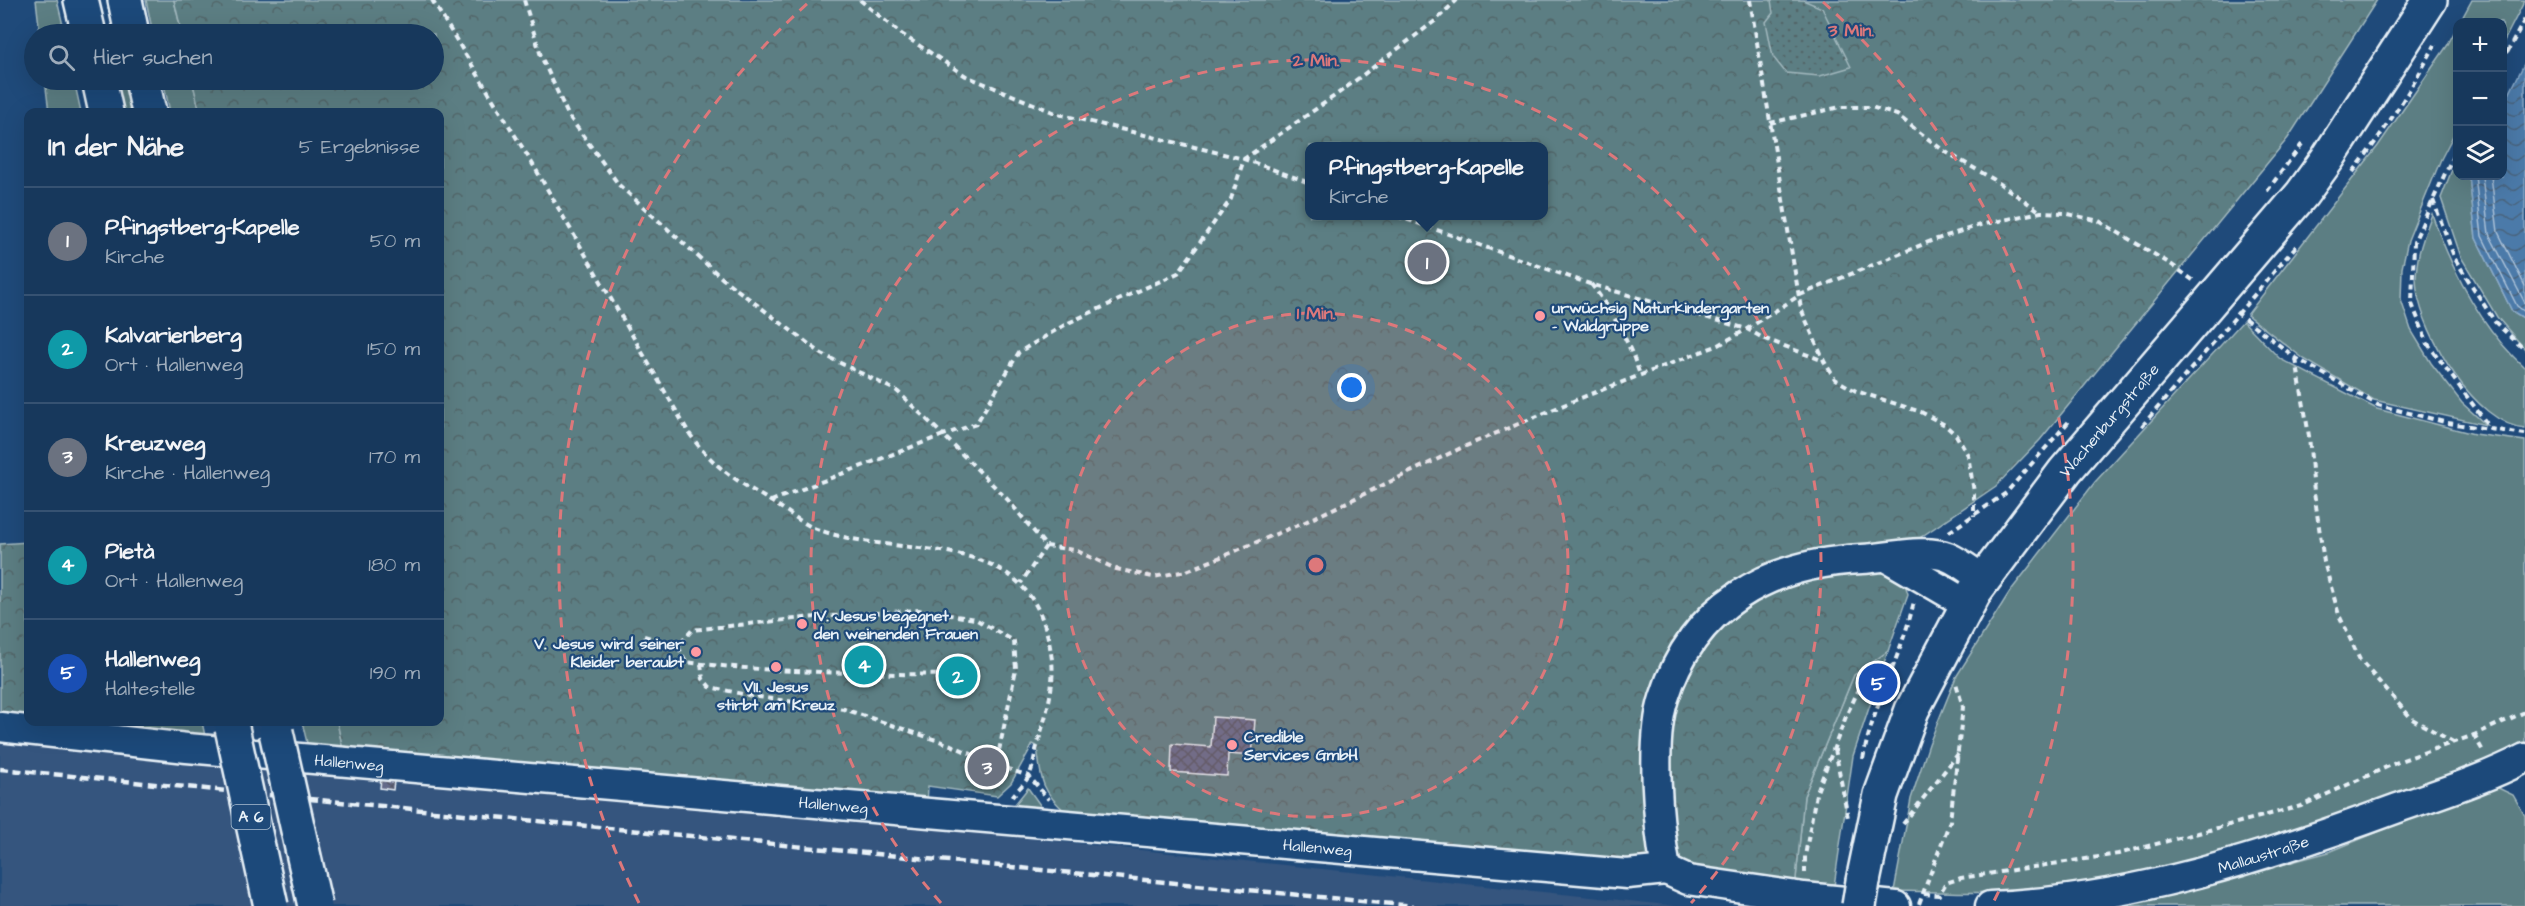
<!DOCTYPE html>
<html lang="de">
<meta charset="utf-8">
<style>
:root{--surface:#17385c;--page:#244365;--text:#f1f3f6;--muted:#9eacbb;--line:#365272;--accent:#8c9099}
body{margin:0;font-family:"Architects Daughter",sans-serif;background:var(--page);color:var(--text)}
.controls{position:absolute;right:18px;top:18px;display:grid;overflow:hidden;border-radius:12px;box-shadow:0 6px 24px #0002}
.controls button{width:54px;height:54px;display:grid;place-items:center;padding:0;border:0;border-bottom:2px solid var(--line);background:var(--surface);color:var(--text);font:30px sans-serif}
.you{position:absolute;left:1352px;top:388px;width:21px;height:21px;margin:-15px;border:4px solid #fff;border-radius:50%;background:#1a73e8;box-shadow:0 0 0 9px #1a73e833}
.badge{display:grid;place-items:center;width:39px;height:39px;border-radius:50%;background:var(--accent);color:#fff;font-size:20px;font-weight:700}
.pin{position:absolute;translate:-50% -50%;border:3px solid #fff;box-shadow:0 2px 6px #0006}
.popup{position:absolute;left:1305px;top:142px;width:243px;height:78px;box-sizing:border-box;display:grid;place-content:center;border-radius:12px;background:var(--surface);filter:drop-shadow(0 2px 4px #0005);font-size:20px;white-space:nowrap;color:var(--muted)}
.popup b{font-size:22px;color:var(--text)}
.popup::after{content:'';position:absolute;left:50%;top:100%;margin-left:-12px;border:12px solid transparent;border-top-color:var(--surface)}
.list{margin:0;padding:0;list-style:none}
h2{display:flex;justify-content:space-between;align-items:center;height:78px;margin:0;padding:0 24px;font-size:26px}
h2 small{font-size:20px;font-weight:400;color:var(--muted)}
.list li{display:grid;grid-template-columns:39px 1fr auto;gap:18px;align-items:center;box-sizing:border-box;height:108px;padding:0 24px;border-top:2px solid var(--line)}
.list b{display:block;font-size:22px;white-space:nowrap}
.list p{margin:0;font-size:20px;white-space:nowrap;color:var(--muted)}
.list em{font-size:20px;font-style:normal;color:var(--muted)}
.icon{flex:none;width:33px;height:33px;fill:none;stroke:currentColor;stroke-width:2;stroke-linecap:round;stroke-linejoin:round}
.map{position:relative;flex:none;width:2525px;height:906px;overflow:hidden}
.search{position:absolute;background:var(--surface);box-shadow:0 6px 24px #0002;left:24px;top:24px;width:420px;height:66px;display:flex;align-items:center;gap:15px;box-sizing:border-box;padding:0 21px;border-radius:33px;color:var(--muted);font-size:22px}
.panel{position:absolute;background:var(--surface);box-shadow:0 6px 24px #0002;left:24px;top:108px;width:420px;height:618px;border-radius:12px}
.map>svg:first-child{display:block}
.built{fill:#34547e}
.green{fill:#5c7e83;stroke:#a2b8be;stroke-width:1.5}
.forest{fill:url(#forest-crowns);stroke:#a2b8be;stroke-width:1.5;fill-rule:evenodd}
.park{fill:url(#park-dots);stroke:#a2b8be;stroke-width:1.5}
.water{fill:url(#water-waves);stroke:#8aaac9;stroke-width:1.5}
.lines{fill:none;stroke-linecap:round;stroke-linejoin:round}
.shore{stroke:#aac1d8;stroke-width:1.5}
.building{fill:url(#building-cross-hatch);stroke:#e8f1f8;stroke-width:1.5}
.minor-casing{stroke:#e8f1f8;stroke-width:33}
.major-casing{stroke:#e8f1f8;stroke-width:38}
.highway-casing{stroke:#e8f1f8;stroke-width:38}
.path{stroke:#e8f1f8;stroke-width:4;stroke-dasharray:6 4.5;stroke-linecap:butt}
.minor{stroke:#1f4a7a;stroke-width:28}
.major{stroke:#1f4a7a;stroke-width:33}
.highway{stroke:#1f4a7a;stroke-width:33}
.rail{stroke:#e8f1f8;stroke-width:4.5;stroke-dasharray:9 4.5;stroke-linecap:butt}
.major-bridge-casing{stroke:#e8f1f8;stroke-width:38;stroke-linecap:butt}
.highway-bridge-casing{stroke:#e8f1f8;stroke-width:38;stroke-linecap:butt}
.major-bridge{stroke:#1f4a7a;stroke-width:33}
.highway-bridge{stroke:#1f4a7a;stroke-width:33}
.ring{fill:none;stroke:#dd787b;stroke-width:3;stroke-dasharray:10 8}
.poi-dot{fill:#ff9aa2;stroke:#1f4a7a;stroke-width:2}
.labels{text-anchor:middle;stroke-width:4.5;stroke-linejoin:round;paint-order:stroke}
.shield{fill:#1f4a7a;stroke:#acbfd2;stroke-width:1.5}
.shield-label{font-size:15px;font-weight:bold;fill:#e8f1f8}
.poi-label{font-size:16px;font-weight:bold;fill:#e8f1f8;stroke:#1f4a7a;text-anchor:start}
.street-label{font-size:16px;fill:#e8f1f8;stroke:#1f4a7a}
.centre{fill:#dd787b;stroke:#1f4a7a;stroke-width:3}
.ring-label{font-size:18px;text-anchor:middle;font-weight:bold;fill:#dd787b;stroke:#1f4a7a;stroke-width:4.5;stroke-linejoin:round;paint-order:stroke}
</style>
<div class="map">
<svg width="2525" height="906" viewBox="0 0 2525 906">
<defs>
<pattern id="forest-crowns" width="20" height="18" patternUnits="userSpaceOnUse" patternTransform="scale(1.5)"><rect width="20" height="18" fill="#5c7e83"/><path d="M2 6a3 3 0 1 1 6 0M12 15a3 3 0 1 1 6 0" fill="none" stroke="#526669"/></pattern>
<pattern id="park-dots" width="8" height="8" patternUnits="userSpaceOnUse" patternTransform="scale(1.5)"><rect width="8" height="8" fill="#5c7e83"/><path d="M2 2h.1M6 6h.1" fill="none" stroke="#526669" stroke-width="1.8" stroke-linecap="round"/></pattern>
<pattern id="water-waves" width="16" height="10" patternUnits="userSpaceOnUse" patternTransform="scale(1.5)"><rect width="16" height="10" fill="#4c7aa9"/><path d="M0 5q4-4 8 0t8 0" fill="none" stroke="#49647e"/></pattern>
<pattern id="building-cross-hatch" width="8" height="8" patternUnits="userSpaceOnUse" patternTransform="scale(1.5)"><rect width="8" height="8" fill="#646b89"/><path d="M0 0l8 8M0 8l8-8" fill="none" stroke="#545866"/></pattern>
</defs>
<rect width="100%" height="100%" fill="#1f4a7a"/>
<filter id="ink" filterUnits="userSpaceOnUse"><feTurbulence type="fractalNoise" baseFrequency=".0167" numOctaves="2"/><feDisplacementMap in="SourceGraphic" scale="12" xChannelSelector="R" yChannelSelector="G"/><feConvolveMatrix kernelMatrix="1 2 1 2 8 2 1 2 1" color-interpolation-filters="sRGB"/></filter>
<g filter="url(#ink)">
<path class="built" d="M 0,737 L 672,801 L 1677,906 L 0,906 Z"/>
<g class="green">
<path d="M 36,0 L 57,0 L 65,34 L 40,34 Z"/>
<path d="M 146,0 L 174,0 L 182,34 L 153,34 Z"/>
<path d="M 2472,0 L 2525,0 L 2503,43 L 2502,22 L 2460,22 Z"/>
<path d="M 2457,27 L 2457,128 L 2441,159 L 2408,240 L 2402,268 L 2401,300 L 2411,330 L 2431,363 L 2462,403 L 2486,425 L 2374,400 L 2304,359 L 2247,315 L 2378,146 L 2447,46 Z"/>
<path d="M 45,80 L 74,80 L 81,112 L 49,112 Z"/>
<path d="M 115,80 L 127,80 L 134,112 L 121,112 Z"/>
<path d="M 163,80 L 192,80 L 200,112 L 170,112 Z"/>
<path d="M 2453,167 L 2457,169 L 2458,176 L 2469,176 L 2476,238 L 2512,311 L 2525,319 L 2525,349 L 2497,317 L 2461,257 L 2441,198 Z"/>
<path d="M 2432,214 C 2452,271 2480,327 2525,368 L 2525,428 C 2476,425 2423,335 2417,290 C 2413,264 2423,238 2432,214 Z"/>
<path d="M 2243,321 L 2280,359 L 2377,409 L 2474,434 L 2525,441 L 2525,744 C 2487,768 2434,785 2391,801 C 2263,848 2126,884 1989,892 C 1958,894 1925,891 1894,891 L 1911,799 L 1929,744 L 1956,677 L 2009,593 L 2095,482 Z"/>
<path d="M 1888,651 L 1853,756 L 1834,886 L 1795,889 L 1804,796 L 1854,675 Z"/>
<path d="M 133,722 L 202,722 L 205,736 L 135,735 Z"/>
<path d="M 302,722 L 337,722 L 344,754 L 309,751 Z"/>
<path d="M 2492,785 L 2513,795 L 2525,816 L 2525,906 L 2113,906 L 2192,889 L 2329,852 Z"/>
<path d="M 1028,788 L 1045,812 L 1012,808 Z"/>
</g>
<g class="forest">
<path d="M 174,0 L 2377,0 L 2288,138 L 2040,440 L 1996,486 L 1896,554 L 1908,594 L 1888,651 L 1854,675 L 1804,796 L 1795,889 L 1066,812 C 1040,790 1041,778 1037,746 L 1033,744 L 1011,783 L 997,796 L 928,786 L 927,804 L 344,754 L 337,722 L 440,722 L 440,112 L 200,112 L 192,80 L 434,80 L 434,34 L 182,34 ZM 1310,146 L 1544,146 L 1544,216 L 1310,216 Z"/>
<path d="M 28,542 L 28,722 L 133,722 L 135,735 L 0,719 L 0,544 Z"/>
</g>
<path class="park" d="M 1771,0 L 1803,0 L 1822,8 L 1851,67 L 1820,76 L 1786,73 L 1773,57 L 1766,22 L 1773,13 Z"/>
<path class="water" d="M 2525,62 L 2525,319 L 2512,311 L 2476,238 L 2469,176 L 2502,176 L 2503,107 Z"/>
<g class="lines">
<g class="shore">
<path d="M 2475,176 L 2482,236 L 2517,306 L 2525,312"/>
<path d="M 2482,176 L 2489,234 L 2525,303"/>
<path d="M 2491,176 L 2498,232 L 2525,286"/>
</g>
</g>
<g class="building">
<path d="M 1425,256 L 1431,258 L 1429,267 L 1426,269 L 1423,266 Z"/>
<path d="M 1213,717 L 1255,720 L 1252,756 L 1228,754 L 1227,776 L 1171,772 L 1172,744 L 1211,747 Z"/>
<path d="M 381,779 L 394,781 L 393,790 L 380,788 Z"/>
</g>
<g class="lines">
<defs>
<g id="minor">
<path d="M 1888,558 L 1967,604"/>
<path id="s1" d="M 0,727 L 187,748 L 1627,874 L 1666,870"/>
<path d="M 1666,870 C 1658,825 1650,741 1664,698 C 1693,605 1769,563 1862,559 C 1887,558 1925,548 1948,557 C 1960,562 1972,572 1983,579"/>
<path d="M 1666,870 L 1688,880 L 1804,897 L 1896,906"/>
<path id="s2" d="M 1990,906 C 2130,901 2268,856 2398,808 C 2440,793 2485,779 2525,758"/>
</g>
<g id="major">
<path id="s3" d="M 1863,881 L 1881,795 L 1912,710 L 1975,591 L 2065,471 L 2302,194 L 2328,158 L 2430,0"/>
</g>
<g id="highway">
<path d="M 81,0 L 89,34"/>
<path d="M 125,0 L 132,34"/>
<path d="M 99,80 L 106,112"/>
<path d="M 142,80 L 149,112"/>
</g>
</defs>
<use href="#minor" class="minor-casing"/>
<use href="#major" class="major-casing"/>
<use href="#highway" class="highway-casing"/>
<g class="path">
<path d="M 432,0 L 535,168 L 689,433 C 695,441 701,450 709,457 C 729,478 755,491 780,507 C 791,514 802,523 814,528 C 908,565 1035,519 1052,660 C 1055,690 1044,721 1036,750 C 1034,758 1033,768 1029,776 C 1025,783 1017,790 1012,797"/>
<path d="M 524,0 L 541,56 L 568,115 L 619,185 L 723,279 L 822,354 L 897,391 L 943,435 L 976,424 L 1019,352 L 1068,323 L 1178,273 L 1231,199 L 1244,159 L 1336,95 L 1435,21 L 1457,0"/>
<path d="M 860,0 L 900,33 L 966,76 L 1058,114 L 1244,159 L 1310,183"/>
<path d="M 1750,0 L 1801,309 L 1824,361 L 1835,379 L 1856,391 L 1921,412 L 1945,425 L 1956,435 L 1968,455 L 1974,492 L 1974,516"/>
<path d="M 2502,62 L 2525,19"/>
<path d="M 1770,123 L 1840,107 L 1871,107 L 1897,115 L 1944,151 L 1993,179 L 2041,212"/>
<path d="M 2458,145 L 2414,242 L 2412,304 L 2428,344 L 2491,429"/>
<path d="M 2353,172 C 2384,132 2411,90 2435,45"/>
<path d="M 2267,191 L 2302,144"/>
<path d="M 2433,200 L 2455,259 L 2495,322 L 2525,350"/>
<path d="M 1397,216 L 1590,284 L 1747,329 L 1800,295 L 1931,241 L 1980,225 L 2041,212 L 2064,213 L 2099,221 L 2172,265 L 2194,281"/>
<path d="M 1591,284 C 1613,312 1629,342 1640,375"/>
<path d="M 2236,312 L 2296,358 L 2378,405 L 2448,423 L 2525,434"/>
<path d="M 2296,359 L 2309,436 L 2314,492 L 2324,562 L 2339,615 L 2360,660 L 2412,719 L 2453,742"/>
<path d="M 2142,426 L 2297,245"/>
<path d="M 771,501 L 943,435 L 1008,500 L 1046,546 L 1021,583"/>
<path d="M 1949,532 L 2006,493 L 2071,419"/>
<path d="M 1046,546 L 1075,550 L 1116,569 L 1153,577 L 1187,571 L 1305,522 L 1461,448 L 1578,399 L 1719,345 L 1747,329 L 1763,338 L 1824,361"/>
<path d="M 644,636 L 678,646"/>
<path d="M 701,664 L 703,679 L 710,687 L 752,696 L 844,709 L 951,745 L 996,765"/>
<path d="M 947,675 C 860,673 773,673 686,662 L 678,646 L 692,630 L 804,618 L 919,610 L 975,619 L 1014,641 L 1016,669 L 996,765 L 1029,776 L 1049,800"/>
<path d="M 2474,735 L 2483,751"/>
<path d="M 1835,749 L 1848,818"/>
<path d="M 1863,759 C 1873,704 1902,656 1914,601"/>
<path d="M 1903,824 L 1958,754"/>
<path d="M 1805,873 L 1805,856 L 1816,794 L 1847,714 L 1861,685 L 1895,664"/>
<path d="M 1924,894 L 1939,895 L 1946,883 L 1961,878 L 2118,854 L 2301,806 L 2400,761 L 2474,735 L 2525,712"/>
<path d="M 1919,904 L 1950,821 L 1963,707 L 1956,683"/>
</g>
<use href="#minor" class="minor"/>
<use href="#major" class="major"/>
<use href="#highway" class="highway"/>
<path class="rail" d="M 0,769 L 1413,906"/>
<defs>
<path id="major-bridge" d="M 1859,906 L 1863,881"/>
<g id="highway-bridge">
<path d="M 232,728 L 271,906"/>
<path d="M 276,732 L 315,906"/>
</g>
</defs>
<use href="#major-bridge" class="major-bridge-casing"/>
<use href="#highway-bridge" class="highway-bridge-casing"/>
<use href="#major-bridge" class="major-bridge"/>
<use href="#highway-bridge" class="highway-bridge"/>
</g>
</g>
<circle cx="1316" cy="565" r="252" fill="#dd787b" fill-opacity=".12"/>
<g class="ring">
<circle cx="1316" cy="565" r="252"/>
<path d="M941 903A505 505 0 1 1 1691 903"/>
<path d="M639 903A757 757 0 0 1 809 2M1823 2A757 757 0 0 1 1993 903"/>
</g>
<g class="poi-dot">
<circle cx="1540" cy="316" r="6"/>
<circle cx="802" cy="624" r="6"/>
<circle cx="696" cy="652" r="6"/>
<circle cx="776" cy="667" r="6"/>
<circle cx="1232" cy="745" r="6"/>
</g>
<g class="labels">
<rect class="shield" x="231.5" y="805" width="39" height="24" rx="4.5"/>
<g class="shield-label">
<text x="251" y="822">A 6</text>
</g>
<g class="poi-label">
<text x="1552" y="313">urwüchsig Naturkindergarten<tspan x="1552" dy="18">- Waldgruppe</tspan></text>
<text x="814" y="621">IV. Jesus begegnet<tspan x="814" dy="18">den weinenden Frauen</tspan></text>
<text x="684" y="649" text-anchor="end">V. Jesus wird seiner<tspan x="684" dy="18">Kleider beraubt</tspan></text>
<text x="776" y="692" text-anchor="middle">VII. Jesus<tspan x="776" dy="18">stirbt am Kreuz</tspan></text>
<text x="1244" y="742">Credible<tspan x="1244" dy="18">Services GmbH</tspan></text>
</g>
<g class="street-label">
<text dy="6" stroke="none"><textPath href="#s3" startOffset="530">Wachenburgstraße</textPath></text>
<text dy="6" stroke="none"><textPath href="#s1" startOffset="351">Hallenweg</textPath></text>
<text dy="6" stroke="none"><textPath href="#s1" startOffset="837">Hallenweg</textPath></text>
<text dy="6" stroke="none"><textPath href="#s1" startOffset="1323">Hallenweg</textPath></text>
<text dy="6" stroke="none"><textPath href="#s2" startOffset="279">Mallaustraße</textPath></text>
</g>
</g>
<circle cx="1316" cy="565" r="9" class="centre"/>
<g class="ring-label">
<text x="1851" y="36">3 Min.</text>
<text x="1316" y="66">2 Min.</text>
<text x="1316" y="319">1 Min.</text>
</g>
</svg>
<div class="controls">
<button>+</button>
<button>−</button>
<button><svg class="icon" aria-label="layers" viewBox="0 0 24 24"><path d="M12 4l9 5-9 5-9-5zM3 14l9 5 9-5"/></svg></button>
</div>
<div class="you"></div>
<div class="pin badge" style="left:1427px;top:262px;background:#6b7280">1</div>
<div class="popup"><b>Pfingstberg-Kapelle</b>Kirche</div>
<div class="pin badge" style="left:958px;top:676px;background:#0f9aa8">2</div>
<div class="pin badge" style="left:987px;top:767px;background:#6b7280">3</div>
<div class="pin badge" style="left:864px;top:665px;background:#0f9aa8">4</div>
<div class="pin badge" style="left:1878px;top:683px;background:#1a4fb4">5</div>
<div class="search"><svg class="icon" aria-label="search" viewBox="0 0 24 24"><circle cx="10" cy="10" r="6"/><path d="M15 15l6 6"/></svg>Hier suchen</div>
<section class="panel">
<h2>In der Nähe<small>5 Ergebnisse</small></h2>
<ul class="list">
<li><span class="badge" style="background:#6b7280">1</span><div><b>Pfingstberg-Kapelle</b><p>Kirche</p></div><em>50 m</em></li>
<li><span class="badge" style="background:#0f9aa8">2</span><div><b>Kalvarienberg</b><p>Ort · Hallenweg</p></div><em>150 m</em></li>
<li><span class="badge" style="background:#6b7280">3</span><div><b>Kreuzweg</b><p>Kirche · Hallenweg</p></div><em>170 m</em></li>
<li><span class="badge" style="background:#0f9aa8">4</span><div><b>Pietà</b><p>Ort · Hallenweg</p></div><em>180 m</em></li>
<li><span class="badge" style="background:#1a4fb4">5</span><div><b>Hallenweg</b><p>Haltestelle</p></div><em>190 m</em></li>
</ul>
</section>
</div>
